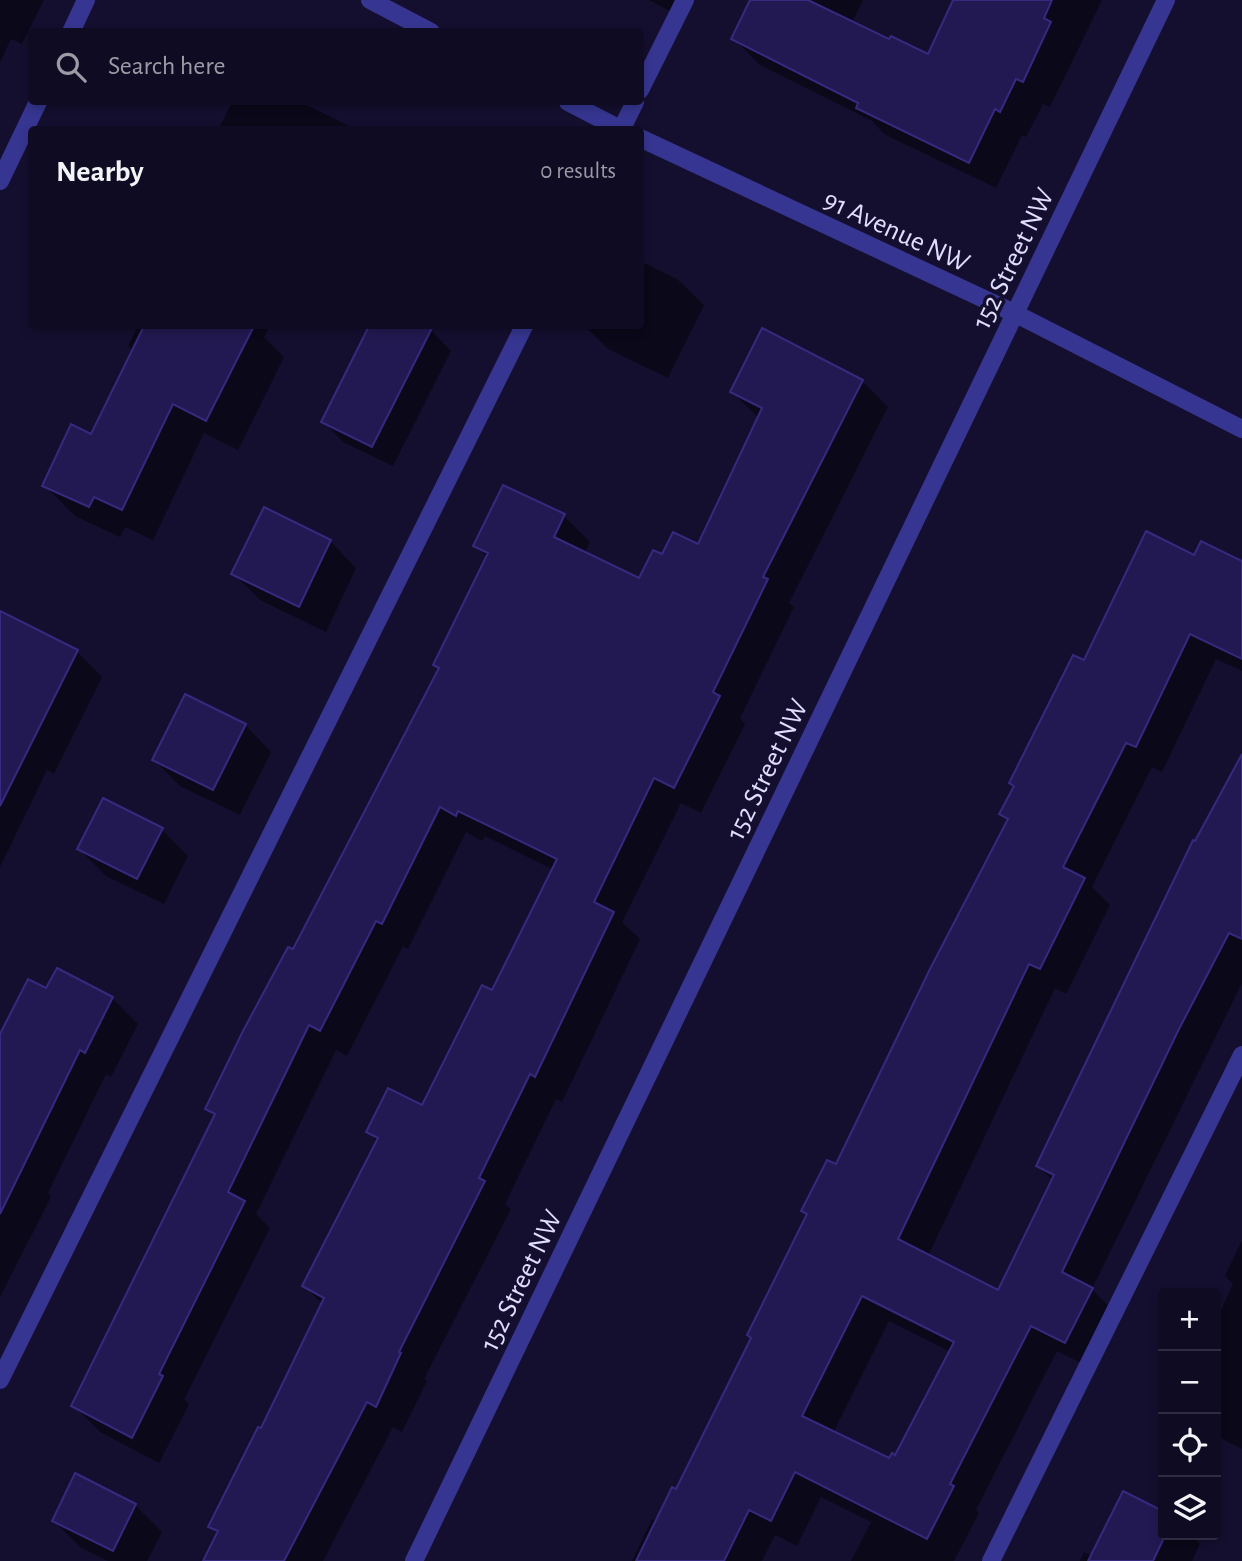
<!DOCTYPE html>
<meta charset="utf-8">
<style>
:root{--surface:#0f0b23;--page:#1d1930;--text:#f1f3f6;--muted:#9b9ba6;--line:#2f2b41}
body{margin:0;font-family:"Alegreya Sans",sans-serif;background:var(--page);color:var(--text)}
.controls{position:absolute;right:21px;bottom:21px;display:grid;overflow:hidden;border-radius:7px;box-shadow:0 4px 10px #0003}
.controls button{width:63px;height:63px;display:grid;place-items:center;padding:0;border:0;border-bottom:2px solid var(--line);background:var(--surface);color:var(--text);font:35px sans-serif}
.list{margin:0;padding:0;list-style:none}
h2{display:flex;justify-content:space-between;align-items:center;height:91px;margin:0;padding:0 28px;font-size:30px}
h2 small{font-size:23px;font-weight:400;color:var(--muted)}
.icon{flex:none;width:38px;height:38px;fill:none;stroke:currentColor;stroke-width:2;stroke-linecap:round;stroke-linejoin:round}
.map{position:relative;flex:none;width:1242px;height:1561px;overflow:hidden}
.search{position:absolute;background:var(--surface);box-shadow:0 4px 10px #0003;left:28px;top:28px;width:616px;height:77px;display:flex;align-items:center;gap:18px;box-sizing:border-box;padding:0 24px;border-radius:7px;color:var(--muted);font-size:26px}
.panel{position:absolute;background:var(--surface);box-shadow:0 4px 10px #0003;left:28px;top:126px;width:616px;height:203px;border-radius:7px}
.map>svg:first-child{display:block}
.shadow{fill:#0007;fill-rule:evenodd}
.building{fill:#231952;stroke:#382980;stroke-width:2;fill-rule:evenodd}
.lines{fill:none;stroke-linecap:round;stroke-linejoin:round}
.minor{stroke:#363692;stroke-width:18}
.labels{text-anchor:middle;stroke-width:7;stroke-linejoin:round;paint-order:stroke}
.street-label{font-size:28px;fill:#e0ddff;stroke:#140f2f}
</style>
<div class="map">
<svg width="1242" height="1561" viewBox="0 0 1242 1561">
<rect width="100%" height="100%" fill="#140f2f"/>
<g class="shadow">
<path d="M 0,0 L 44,0 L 22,44 L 11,39 L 0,62 Z"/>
<path d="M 649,0 L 683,0 L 676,14 Z"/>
<path d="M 752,0 L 863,0 L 853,20 L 928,56 L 954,0 L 1102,0 L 1050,107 L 1043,104 L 1026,137 L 1022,135 L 996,188 L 884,134 L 872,121 L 760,65 L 733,38 Z"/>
<path d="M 232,102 L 301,102 L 357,130 L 218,130 Z"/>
<path d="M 640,261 L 677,279 L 704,305 L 668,378 L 608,349 L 585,326 L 640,326 Z"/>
<path d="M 138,326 L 270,326 L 264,337 L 284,357 L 238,450 L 204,433 L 153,540 L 125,527 L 120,537 L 75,516 L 44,485 L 92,436 L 133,351 L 128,346 Z"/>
<path d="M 371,326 L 421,326 L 431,330 L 451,351 L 393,466 L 343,442 L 323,421 Z"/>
<path d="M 862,381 L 888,407 L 789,603 L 794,607 L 740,718 L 745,724 L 701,813 L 681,803 L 622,922 L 640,939 L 562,1102 L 556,1099 L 505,1204 L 511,1209 L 424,1379 L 427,1381 L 402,1432 L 393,1427 L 323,1561 L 205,1561 L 218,1534 L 211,1526 L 262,1430 L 323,1304 L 304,1286 L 378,1142 L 368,1132 L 423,1108 L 492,992 L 554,870 L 485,836 L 482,841 L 466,832 L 408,949 L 403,946 L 347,1056 L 336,1050 L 256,1214 L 270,1228 L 184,1400 L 189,1404 L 159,1463 L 100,1432 L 74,1406 L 215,1117 L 207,1109 L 293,952 L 440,669 L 435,664 L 488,558 L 476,545 L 564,516 L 590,542 L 584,553 L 639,580 L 663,557 L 698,546 L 759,418 L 732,392 Z"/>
<path d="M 330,541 L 356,568 L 326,632 L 260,600 L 233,573 Z"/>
<path d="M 1195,557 L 1242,563 L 1242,671 L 1216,659 L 1162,772 L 1152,767 L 1092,887 L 1110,905 L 1066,994 L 1055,988 L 928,1256 L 999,1292 L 1054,1181 L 1038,1166 L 1196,843 L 1242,757 L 1242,983 L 1092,1289 L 1118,1316 L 1091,1368 L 1057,1351 L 976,1510 L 979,1513 L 954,1561 L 851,1561 L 871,1522 L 821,1497 L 797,1546 L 775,1535 L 762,1561 L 632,1561 L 652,1519 L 657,1521 L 677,1492 L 753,1339 L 808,1216 L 803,1210 L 837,1166 L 1009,822 L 1001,814 L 1084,662 ZM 889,1321 L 951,1352 L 896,1458 L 890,1461 L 833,1433 Z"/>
<path d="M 0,613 L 77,652 L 102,677 L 54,774 L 47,770 L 0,867 Z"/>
<path d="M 245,725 L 271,752 L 240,815 L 180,786 L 154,760 Z"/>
<path d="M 162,830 L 188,856 L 164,904 L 106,876 L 79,849 Z"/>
<path d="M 112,998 L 138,1024 L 111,1077 L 106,1074 L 48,1193 L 51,1197 L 0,1297 L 0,1078 Z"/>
<path d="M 1242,1240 L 1242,1449 L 1216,1436 L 1216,1321 L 1233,1284 L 1225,1276 Z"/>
<path d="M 1124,1494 L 1163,1513 L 1163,1535 L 1191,1535 L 1200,1544 L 1192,1561 L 1080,1561 L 1084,1552 L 1092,1556 Z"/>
<path d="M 135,1505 L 162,1532 L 147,1561 L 108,1561 L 80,1547 L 54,1521 Z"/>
</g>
<g class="building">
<path d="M 750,0 L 808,0 L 889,39 L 891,36 L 928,54 L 953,0 L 1052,0 L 1044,18 L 1051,22 L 1023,82 L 1016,79 L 1000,112 L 995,109 L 969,163 L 856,108 L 858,103 L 731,39 Z"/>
<path d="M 144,326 L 254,326 L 206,421 L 173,404 L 122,510 L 94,497 L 89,507 L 42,486 L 71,424 L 91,434 Z"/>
<path d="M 369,326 L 433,326 L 372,447 L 321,422 Z"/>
<path d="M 762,328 L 863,380 L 763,577 L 768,579 L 713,692 L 720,696 L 674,788 L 654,778 L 594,902 L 614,912 L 535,1077 L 530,1074 L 479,1178 L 485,1181 L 399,1352 L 401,1353 L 376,1407 L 367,1402 L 284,1561 L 203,1561 L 218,1531 L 208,1527 L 258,1427 L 261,1428 L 324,1298 L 302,1286 L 378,1138 L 366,1132 L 388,1088 L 422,1105 L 482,985 L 492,990 L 557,859 L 458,811 L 456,816 L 440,807 L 382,924 L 376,921 L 320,1031 L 309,1025 L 228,1192 L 245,1201 L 159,1374 L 163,1376 L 132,1438 L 71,1406 L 215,1114 L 205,1109 L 243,1031 L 288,947 L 293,949 L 439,668 L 433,665 L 488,553 L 473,546 L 503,485 L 565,514 L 554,537 L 639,578 L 653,550 L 662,554 L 673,532 L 698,544 L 762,408 L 730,392 Z"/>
<path d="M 264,507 L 331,540 L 299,607 L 231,574 Z"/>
<path d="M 1146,531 L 1194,555 L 1201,541 L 1242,561 L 1242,659 L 1190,634 L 1136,747 L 1126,743 L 1063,867 L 1085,878 L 1040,969 L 1029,964 L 898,1239 L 998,1290 L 1054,1175 L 1036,1166 L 1193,840 L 1195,841 L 1242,754 L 1242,939 L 1229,933 L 1177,1033 L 1062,1272 L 1093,1288 L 1065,1343 L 1031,1326 L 950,1484 L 954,1486 L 927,1539 L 795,1472 L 771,1521 L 749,1510 L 724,1561 L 636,1561 L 672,1487 L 676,1489 L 751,1338 L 747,1335 L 807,1214 L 801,1211 L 827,1160 L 836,1164 L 930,969 L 1008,819 L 999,814 L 1014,786 L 1009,783 L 1073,655 L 1084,660 ZM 862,1296 L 954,1342 L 895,1455 L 892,1453 L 889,1458 L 802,1416 Z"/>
<path d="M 0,611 L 78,650 L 0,806 Z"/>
<path d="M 185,694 L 246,724 L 213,790 L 152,760 Z"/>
<path d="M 103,798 L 163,828 L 137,879 L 77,849 Z"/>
<path d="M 57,968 L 113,997 L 85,1053 L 80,1050 L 0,1214 L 0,1034 L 28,979 L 46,988 Z"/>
<path d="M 75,1473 L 136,1504 L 113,1551 L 52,1521 Z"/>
<path d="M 1123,1491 L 1163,1511 L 1163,1540 L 1153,1561 L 1088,1561 Z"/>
</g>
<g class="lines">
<g class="minor">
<path d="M 370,0 L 431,32"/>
<path d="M 71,32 L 86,0"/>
<path d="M 640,90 L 685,0"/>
<path d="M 568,102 L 622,130"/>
<path d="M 621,130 L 635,102"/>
<path d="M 640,138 L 1014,313 L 1242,429"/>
<path d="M 0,181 L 38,102"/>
<path d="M 0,1380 L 524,326"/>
<path d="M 414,1561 L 1166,0"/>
<path d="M 991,1561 L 1242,1055"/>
</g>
</g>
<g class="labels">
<g class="street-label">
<text transform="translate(897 230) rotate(25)" y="10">91 Avenue NW</text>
<text transform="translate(1012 258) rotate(-64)" y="10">152 Street NW</text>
<text transform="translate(766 769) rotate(-64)" y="10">152 Street NW</text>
<text transform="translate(520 1280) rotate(-64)" y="10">152 Street NW</text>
</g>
</g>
</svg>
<div class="controls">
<button>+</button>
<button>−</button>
<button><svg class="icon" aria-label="locate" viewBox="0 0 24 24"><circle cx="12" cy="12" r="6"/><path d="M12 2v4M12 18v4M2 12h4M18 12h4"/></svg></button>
<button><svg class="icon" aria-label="layers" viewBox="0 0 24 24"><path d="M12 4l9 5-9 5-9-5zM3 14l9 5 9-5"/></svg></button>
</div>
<div class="search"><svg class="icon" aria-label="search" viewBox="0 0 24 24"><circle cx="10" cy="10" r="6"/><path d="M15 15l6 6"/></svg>Search here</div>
<section class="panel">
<h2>Nearby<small>0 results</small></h2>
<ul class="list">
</ul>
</section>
</div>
